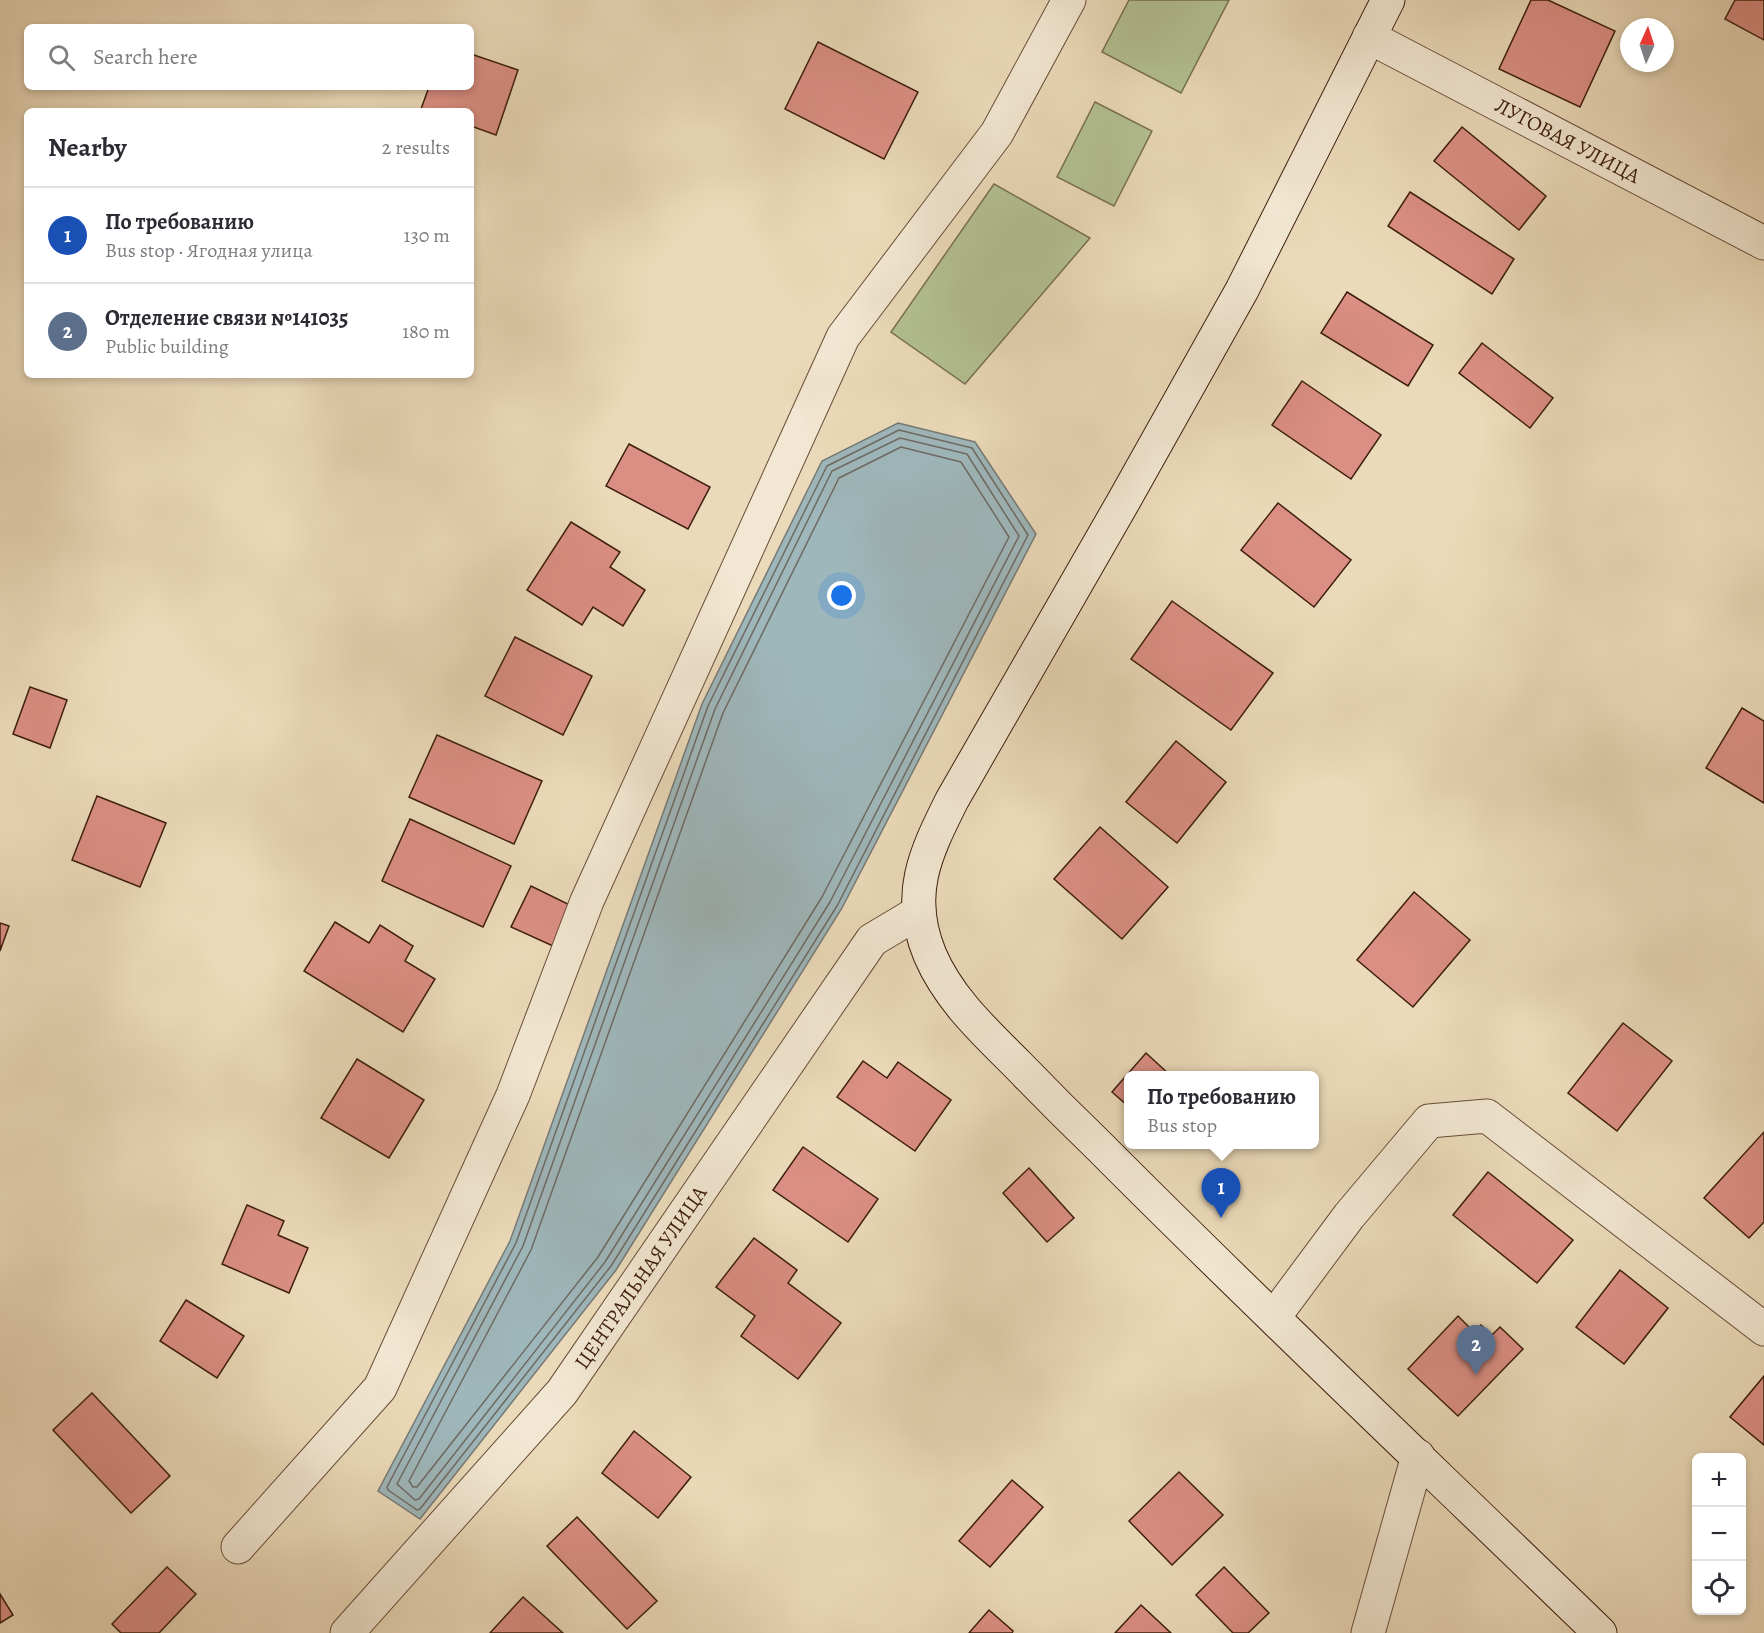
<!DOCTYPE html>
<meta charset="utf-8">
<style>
:root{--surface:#fff;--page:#f2f2f3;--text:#2b2b33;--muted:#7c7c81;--line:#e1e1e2;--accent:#0f766e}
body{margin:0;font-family:Alegreya,serif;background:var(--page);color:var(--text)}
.controls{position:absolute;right:18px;bottom:18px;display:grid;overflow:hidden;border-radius:9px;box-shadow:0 3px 9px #0003}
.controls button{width:54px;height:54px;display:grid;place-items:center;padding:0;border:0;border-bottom:2px solid var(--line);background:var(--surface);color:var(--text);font:30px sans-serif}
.compass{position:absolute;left:1620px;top:18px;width:54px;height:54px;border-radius:50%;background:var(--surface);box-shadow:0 3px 9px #0003;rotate:3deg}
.you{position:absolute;left:842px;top:596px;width:21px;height:21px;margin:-15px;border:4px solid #fff;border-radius:50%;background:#1a73e8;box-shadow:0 0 0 9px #1a73e833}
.badge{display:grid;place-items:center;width:39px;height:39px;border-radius:50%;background:var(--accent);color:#fff;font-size:20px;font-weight:700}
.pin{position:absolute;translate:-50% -50px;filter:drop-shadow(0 2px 3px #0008)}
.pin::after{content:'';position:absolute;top:32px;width:21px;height:18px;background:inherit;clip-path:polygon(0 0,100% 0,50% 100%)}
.popup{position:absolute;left:1124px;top:1071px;width:195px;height:78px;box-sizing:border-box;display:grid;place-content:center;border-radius:9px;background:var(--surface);filter:drop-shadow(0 2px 4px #0005);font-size:20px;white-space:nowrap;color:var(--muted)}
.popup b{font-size:22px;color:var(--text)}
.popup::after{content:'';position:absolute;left:50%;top:100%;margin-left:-12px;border:12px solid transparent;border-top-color:var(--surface)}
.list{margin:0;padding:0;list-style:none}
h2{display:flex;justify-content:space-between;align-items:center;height:78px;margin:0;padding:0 24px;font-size:26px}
h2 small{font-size:20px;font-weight:400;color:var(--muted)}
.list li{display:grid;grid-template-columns:39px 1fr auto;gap:18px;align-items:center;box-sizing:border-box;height:96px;padding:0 24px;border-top:2px solid var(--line)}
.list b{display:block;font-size:22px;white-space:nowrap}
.list p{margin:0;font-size:20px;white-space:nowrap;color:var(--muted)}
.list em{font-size:20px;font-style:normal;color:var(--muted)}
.icon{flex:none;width:33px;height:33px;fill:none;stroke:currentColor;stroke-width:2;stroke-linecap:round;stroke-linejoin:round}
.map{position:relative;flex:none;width:1764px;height:1633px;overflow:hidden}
.search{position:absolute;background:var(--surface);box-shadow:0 3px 9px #0003;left:24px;top:24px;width:450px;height:66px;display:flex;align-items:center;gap:15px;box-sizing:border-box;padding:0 21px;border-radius:9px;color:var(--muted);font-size:22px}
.panel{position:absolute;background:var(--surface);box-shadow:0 3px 9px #0003;left:24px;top:108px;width:450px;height:270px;border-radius:9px}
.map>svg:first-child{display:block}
.green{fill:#b3c192;stroke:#787050;stroke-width:1.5}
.water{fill:#9eb7bb;stroke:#777a76;stroke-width:1.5}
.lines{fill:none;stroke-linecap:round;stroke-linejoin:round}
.shore{stroke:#6e6a64;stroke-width:1.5}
.building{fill:#db8f84;stroke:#3d1e0e;stroke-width:1.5}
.street-casing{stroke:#684d39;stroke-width:35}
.secondary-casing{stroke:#3d1e0e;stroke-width:35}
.street{stroke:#f2e7d2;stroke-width:33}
.secondary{stroke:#f2e7d2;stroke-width:33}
.labels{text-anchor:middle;stroke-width:4.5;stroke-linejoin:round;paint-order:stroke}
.street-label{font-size:21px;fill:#3d1e0e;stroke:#f2e7d2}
</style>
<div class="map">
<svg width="1764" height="1633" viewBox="0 0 1764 1633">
<rect width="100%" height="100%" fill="#ebdab9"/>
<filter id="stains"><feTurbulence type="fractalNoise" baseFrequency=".00333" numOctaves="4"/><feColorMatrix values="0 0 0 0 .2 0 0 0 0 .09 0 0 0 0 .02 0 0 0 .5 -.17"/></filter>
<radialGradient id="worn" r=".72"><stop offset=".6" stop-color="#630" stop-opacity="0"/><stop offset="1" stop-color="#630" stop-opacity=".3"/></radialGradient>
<g class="green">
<path d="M 1129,0 L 1229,0 L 1181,93 L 1102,52 Z"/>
<path d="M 1095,102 L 1152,131 L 1114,206 L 1057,177 Z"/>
<path d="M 994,184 L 1090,238 L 965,384 L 891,332 Z"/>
</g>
<path class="water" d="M 898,423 L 975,442 L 1036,534 L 842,908 L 616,1270 L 420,1519 L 378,1491 L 510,1241 L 702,704 L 822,461 Z"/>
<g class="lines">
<g class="shore">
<path d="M 899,430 L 972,448 L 1028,535 L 837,906 L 611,1266 L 420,1509 L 417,1510 L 388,1490 L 387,1487 L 516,1243 L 708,706 L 827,466 Z"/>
<path d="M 900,438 L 967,454 L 1019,536 L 830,902 L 605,1262 L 419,1499 L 415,1500 L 397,1484 L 523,1246 L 715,709 L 832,471 Z"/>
<path d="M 901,447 L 961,462 L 1009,537 L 822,897 L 598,1257 L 417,1487 L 413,1487 L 409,1481 L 531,1250 L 723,713 L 839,478 Z"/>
</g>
</g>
<g class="building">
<path d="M 1531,0 L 1548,0 L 1615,31 L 1580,107 L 1499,69 Z"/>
<path d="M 1735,0 L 1764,0 L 1764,40 L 1725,19 Z"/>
<path d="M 818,42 L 918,92 L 884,159 L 785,109 Z"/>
<path d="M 471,54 L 518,70 L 496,135 L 471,126 L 471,111 L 421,109 L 429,87 L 471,87 Z"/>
<path d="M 1462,127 L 1546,196 L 1519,230 L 1434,161 Z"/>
<path d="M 1410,192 L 1514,259 L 1492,294 L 1388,226 Z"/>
<path d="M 1347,292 L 1433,345 L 1408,386 L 1321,333 Z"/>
<path d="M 1482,343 L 1553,398 L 1530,428 L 1459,373 Z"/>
<path d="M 1302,381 L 1381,435 L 1351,479 L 1272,425 Z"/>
<path d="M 629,444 L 710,487 L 688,529 L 606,486 Z"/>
<path d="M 1278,503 L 1351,560 L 1314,607 L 1241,550 Z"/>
<path d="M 571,522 L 620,552 L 610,567 L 645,590 L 623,626 L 593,607 L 582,625 L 527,590 Z"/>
<path d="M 1172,601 L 1273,673 L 1231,730 L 1131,659 Z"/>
<path d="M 515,637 L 592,676 L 563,735 L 485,696 Z"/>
<path d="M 30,687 L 67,700 L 50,748 L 13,734 Z"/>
<path d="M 1742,708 L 1764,721 L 1764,803 L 1706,768 Z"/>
<path d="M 437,735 L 542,781 L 514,844 L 409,797 Z"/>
<path d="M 1176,741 L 1226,782 L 1177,843 L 1126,802 Z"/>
<path d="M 97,796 L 166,823 L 140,887 L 72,860 Z"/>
<path d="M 410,819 L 511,866 L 483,927 L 382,881 Z"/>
<path d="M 1100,827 L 1168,887 L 1122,939 L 1054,879 Z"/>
<path d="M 531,886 L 572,906 L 553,946 L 511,927 Z"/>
<path d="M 1414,892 L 1470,940 L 1413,1007 L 1357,960 Z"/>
<path d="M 335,922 L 369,943 L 380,925 L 413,946 L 405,961 L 435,979 L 403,1032 L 304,971 Z"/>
<path d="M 0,923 L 9,926 L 0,951 Z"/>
<path d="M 1623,1023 L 1672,1061 L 1617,1131 L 1568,1093 Z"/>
<path d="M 1146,1053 L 1171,1076 L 1128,1076 L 1128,1106 L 1112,1092 Z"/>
<path d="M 357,1059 L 424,1100 L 389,1158 L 321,1118 Z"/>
<path d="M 863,1061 L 887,1078 L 898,1062 L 951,1100 L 915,1151 L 837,1097 Z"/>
<path d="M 1764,1132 L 1764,1222 L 1749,1238 L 1704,1198 Z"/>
<path d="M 803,1147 L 878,1199 L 848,1242 L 773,1190 Z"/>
<path d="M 1029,1168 L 1074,1218 L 1047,1242 L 1003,1193 Z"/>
<path d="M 1488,1172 L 1573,1240 L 1537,1283 L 1453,1215 Z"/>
<path d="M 247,1205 L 284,1221 L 278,1235 L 308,1248 L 289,1293 L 222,1264 Z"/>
<path d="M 754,1238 L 797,1270 L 788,1283 L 841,1323 L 798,1379 L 741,1336 L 755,1316 L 716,1287 Z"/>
<path d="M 1620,1270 L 1668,1308 L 1624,1364 L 1576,1327 Z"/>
<path d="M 186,1300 L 244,1336 L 217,1378 L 160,1341 Z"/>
<path d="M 1458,1316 L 1474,1332 L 1481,1325 L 1492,1335 L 1500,1327 L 1523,1349 L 1458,1416 L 1408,1369 Z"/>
<path d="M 1764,1376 L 1764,1445 L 1730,1417 Z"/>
<path d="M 92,1393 L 170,1476 L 131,1513 L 53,1430 Z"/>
<path d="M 634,1431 L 691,1477 L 658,1518 L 602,1473 Z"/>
<path d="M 1179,1472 L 1223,1515 L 1172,1565 L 1129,1521 Z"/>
<path d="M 1012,1480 L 1043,1507 L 990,1567 L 959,1541 Z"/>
<path d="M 577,1517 L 657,1601 L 627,1629 L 547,1546 Z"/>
<path d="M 167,1567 L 196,1594 L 159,1633 L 121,1633 L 112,1624 Z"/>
<path d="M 1224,1567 L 1269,1613 L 1248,1633 L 1233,1633 L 1196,1595 Z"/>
<path d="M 0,1594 L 13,1615 L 0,1623 Z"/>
<path d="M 523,1597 L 563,1633 L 490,1633 Z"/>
<path d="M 1141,1605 L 1171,1633 L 1115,1633 Z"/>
<path d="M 989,1610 L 1013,1631 L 1012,1633 L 969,1633 Z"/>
</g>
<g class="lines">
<defs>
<g id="street">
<path id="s1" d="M 1369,37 L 1764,243"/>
<path d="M 1274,1317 L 1349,1216 L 1429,1121 L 1487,1116 L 1764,1329"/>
<path d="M 238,1547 L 380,1388 L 513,1095 L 587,901 L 843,337 L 997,133 L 1069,0"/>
<path id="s2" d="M 347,1633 L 562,1392 L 872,940 L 919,912"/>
<path d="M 1368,1633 L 1418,1456"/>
</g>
<path id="secondary" d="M 1388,0 L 1242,290 L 1122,504 L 952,800 C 925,854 905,895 930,955 C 949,999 983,1030 1017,1064 C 1044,1092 1072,1120 1100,1147 C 1264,1312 1433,1471 1600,1633"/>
</defs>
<use href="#street" class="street-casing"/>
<use href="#secondary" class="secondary-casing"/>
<use href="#street" class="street"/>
<use href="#secondary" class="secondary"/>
</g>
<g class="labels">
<g class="street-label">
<text dy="7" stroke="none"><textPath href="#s1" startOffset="224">ЛУГОВАЯ УЛИЦА</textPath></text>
<text dy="7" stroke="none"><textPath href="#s2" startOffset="462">ЦЕНТРАЛЬНАЯ УЛИЦА</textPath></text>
</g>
</g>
<rect width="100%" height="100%" filter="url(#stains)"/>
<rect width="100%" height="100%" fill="url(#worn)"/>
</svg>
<div class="controls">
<button>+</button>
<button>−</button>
<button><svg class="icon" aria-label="locate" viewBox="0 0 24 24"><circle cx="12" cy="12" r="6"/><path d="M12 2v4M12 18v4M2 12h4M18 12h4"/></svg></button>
</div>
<svg class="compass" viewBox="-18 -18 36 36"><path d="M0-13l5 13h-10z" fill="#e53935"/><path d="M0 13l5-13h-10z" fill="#7c7c81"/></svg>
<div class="you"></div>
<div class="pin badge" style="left:1221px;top:1218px;background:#1a4fb4">1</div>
<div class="popup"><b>По требованию</b>Bus stop</div>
<div class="pin badge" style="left:1476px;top:1375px;background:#5c6f8a">2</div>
<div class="search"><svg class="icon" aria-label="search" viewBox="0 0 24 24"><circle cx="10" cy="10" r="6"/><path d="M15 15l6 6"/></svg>Search here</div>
<section class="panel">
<h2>Nearby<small>2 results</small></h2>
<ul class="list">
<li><span class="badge" style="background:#1a4fb4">1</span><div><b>По требованию</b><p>Bus stop · Ягодная улица</p></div><em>130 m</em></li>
<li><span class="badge" style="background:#5c6f8a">2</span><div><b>Отделение связи №141035</b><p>Public building</p></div><em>180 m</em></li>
</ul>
</section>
</div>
